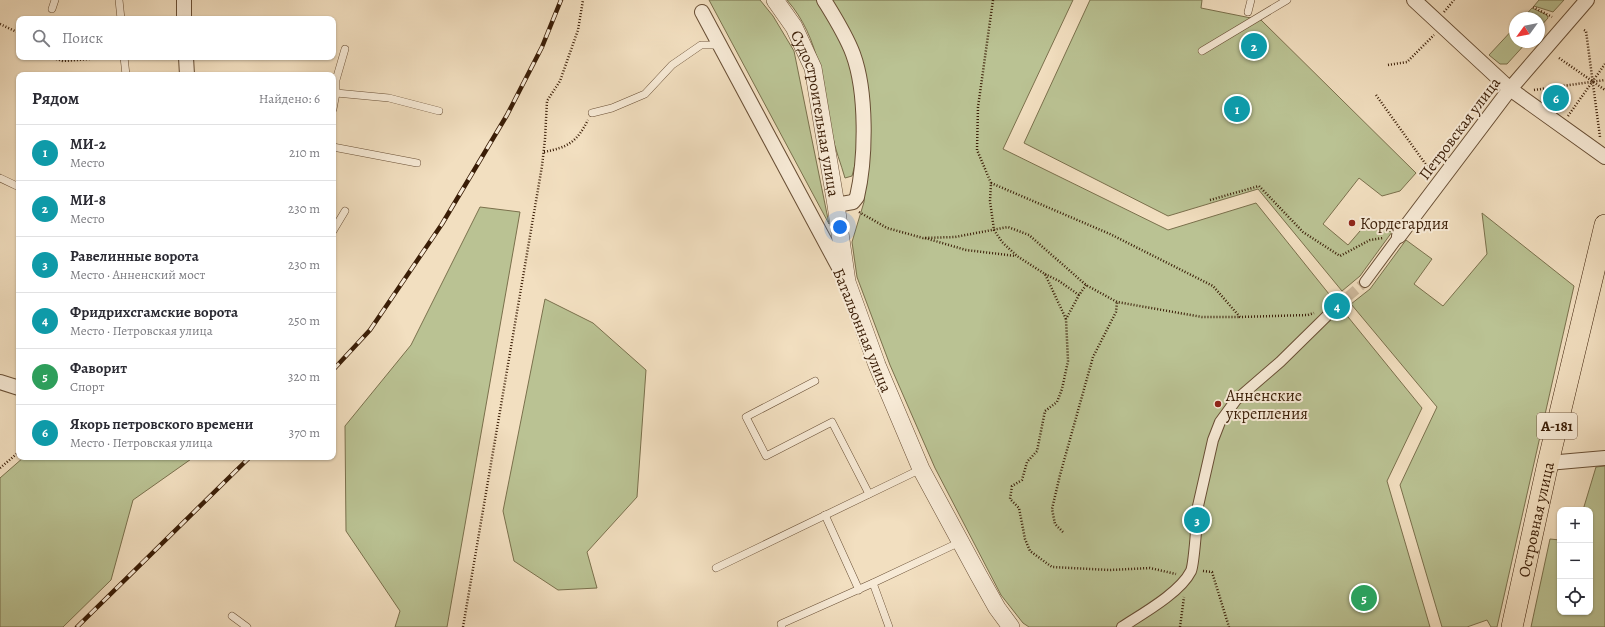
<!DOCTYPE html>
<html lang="ru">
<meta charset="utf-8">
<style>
:root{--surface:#fff;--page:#f2f2f3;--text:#2b2b33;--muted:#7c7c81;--line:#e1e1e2;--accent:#b45309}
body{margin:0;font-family:Alegreya,serif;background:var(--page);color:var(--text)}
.controls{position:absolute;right:12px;bottom:12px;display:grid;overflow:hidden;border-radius:8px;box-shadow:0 1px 3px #0004}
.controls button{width:36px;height:36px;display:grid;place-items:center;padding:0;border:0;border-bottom:1px solid var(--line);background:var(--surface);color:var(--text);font:20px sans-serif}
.compass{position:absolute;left:1509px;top:12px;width:36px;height:36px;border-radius:50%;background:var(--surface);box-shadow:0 1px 3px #0004;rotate:237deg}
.you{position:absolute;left:840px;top:227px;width:14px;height:14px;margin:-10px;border:3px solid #fff;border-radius:50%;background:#1a73e8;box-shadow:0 0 0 6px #1a73e833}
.badge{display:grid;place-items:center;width:26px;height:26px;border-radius:50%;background:var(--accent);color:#fff;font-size:13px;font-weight:700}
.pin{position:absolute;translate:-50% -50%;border:2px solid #fff;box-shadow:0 1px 4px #0006}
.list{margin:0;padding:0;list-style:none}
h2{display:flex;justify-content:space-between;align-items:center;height:52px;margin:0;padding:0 16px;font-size:17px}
h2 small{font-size:13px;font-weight:400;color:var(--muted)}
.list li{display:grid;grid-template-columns:26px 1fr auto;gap:12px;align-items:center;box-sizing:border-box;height:56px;padding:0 16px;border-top:1px solid var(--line)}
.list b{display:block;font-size:15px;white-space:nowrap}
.list p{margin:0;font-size:13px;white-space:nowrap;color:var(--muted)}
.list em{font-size:13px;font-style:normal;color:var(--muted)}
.icon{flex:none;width:22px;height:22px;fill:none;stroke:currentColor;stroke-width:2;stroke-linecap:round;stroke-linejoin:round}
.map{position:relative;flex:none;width:1605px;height:627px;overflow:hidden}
.search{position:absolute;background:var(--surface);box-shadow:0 1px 3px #0004;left:16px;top:16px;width:320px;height:44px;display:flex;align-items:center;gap:10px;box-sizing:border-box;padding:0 14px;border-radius:8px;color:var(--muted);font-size:15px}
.panel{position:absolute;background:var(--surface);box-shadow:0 1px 3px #0004;left:16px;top:72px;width:320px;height:388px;border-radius:8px}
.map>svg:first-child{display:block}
.green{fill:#bac293;stroke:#7a704c}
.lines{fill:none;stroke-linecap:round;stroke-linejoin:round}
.pedestrian-tunnel{stroke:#cdb89b;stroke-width:10;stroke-dasharray:10 5;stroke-linecap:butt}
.service-casing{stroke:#684e34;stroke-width:8}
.pedestrian-casing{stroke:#684e34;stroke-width:12}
.minor-casing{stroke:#684e34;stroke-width:16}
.tertiary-casing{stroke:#684e34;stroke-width:18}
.primary-casing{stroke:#3a1d06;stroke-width:22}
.path{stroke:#3a1d06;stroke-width:2.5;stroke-dasharray:1 2;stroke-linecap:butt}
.service{stroke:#f7ead6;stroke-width:7}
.pedestrian{stroke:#f7ead6;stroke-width:10}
.minor{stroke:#f7ead6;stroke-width:14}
.tertiary{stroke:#f7ead6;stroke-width:17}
.primary{stroke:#f2dfc0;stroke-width:21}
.rail-casing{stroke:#3a1d06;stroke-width:4.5}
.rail{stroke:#f7ead6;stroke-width:3;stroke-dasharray:9;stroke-linecap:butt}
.poi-dot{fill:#8f2418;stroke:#f7ead6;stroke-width:1.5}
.labels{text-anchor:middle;stroke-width:4;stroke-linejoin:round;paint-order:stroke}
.shield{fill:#f7ead6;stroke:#735a44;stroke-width:1}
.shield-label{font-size:15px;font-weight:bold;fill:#3a1d06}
.street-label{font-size:16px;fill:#3a1d06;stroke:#f7ead6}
.poi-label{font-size:16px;fill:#3a1d06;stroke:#f7ead6;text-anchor:start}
</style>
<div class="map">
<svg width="1605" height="627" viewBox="0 0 1605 627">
<rect width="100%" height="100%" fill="#f2dfc0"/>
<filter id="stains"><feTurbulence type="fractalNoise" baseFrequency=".005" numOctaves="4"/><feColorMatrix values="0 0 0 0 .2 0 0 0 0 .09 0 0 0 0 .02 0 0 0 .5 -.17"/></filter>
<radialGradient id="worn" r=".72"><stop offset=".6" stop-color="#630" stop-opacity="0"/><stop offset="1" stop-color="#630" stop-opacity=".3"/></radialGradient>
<g class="green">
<path d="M 709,0 L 760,0 L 773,16 L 794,51 L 829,224 Z"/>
<path d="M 787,0 L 819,0 L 838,34 L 850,61 L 857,107 L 857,157 L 852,176 L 845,178 C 841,164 835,149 832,134 C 822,87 821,39 787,0 Z"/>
<path d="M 830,0 L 1073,0 L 1003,149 L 1168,230 L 1256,203 L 1333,299 L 1332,301 L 1342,313 L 1344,312 L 1422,408 L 1387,481 L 1430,627 L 1029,627 L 1023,623 L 1001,595 L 935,468 L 890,365 L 857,277 L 852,242 L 864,202 L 868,150 L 868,126 Z"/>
<path d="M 1090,0 L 1202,0 L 1201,8 L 1261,20 L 1416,173 L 1400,191 L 1382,196 L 1359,178 L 1323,224 L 1348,245 L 1366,224 L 1392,232 L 1360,276 L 1342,291 L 1258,189 L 1168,216 L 1024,143 Z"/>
<path d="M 1539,0 L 1564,0 L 1553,12 L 1534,6 Z"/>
<path d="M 1532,8 L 1547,15 L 1548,18 L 1539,28 L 1539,18 L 1523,18 Z"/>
<path d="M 1515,27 L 1515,42 L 1527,42 L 1507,64 L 1500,64 L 1489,55 Z"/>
<path d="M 480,207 L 520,212 L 447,627 L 395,627 L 400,611 L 346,531 L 345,426 L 411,345 Z"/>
<path d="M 1482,213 L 1574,286 L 1497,627 L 1491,627 L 1487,620 L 1467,627 L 1442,627 L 1400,485 L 1437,407 L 1351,304 L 1370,289 L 1406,240 L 1432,259 L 1414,284 L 1443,306 L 1487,254 Z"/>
<path d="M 545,299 L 593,323 L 646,370 L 637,497 L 587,552 L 597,588 L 558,590 L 514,561 L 503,511 Z"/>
<path d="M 24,457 L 194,457 L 133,500 L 111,580 L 63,627 L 0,627 L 0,478 Z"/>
<path d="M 1605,466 L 1605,627 L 1531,627 L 1550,539 L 1560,540 L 1560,612 L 1590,612 L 1590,510 L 1583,510 L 1596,467 Z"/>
</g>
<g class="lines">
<path class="pedestrian-tunnel" d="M 1337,306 L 1365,282"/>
<defs>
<g id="service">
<path d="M 119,0 L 121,19"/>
<path d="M 52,9 L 55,0"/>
<path d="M 1248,12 L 1251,0"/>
<path d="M 1202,51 L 1287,0"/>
<path d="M 124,57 L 126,75"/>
<path d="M 336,93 L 389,98 L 439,111"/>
<path d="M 333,109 L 336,93 L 336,80 L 345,49"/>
<path d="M 592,113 L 612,108 L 645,94 L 672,65 L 701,45 L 719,45"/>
<path d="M 333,147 L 417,163"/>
<path d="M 0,178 L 19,187"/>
<path d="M 333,231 L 345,211"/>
<path d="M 815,381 L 746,417 L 766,456 L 832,422 L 869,494"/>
<path d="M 825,515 L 859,590"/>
<path d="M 716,568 L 921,469"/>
<path d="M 873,583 L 889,627"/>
<path d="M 232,616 L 247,627"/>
<path d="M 782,627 L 781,624 L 873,583 L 960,542"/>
</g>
<g id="pedestrian">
<path d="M 1365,282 L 1399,236"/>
<path d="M 1198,506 L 1213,440 L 1220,422 L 1236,400 L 1280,362 L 1337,306"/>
<path d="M 1122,627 C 1142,614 1180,593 1191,571 C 1194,564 1196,530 1197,520"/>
</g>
<g id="minor">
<path d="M 184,0 L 184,19"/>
<path d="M 824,0 C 835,18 846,35 853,54 C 867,92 866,158 857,197 L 853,202 L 836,205"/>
<path d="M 1414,0 L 1510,89 L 1605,157"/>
<path d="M 702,12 L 844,277"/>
<path d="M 186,57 L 187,75"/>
<path d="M 1399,236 L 1510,89 L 1587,0"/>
<path d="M 0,382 L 19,388"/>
<path d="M 1548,463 L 1605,458"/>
</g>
<g id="tertiary">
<path id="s1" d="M 775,0 L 794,27 L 813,68 L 836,205 L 847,282 L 877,365 L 921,469 L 979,576 L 997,608 L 1011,627"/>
</g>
<g id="primary">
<path id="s2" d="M 1512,627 L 1548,463 L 1605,225"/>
</g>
</defs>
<use href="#service" class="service-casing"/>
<use href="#pedestrian" class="pedestrian-casing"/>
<use href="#minor" class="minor-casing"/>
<use href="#tertiary" class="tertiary-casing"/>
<use href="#primary" class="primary-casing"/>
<g class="path">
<path d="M 993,0 L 978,107 L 977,150 L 991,183 L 990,201 L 994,230 L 1002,242 L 1017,256 L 1045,274 L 1066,319"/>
<path d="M 1533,7 L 1552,17"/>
<path d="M 1444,12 L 1454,0"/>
<path d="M 0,24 L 19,33"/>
<path d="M 1584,30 L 1586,31 L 1600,137"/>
<path d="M 54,57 L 56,59 L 63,61 L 116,57"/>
<path d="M 1559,58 L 1605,90"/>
<path d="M 1388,65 L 1407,62 L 1434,35"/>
<path d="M 1534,90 L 1605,80"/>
<path d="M 1376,95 L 1432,173"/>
<path d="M 1568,116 L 1605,64"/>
<path d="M 544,152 C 568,147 576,143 588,120"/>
<path d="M 991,183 L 1110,234 L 1213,286 L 1240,317 L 1308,315 L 1314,313"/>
<path d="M 1210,200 L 1259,186 L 1303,232 L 1340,256 L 1370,240 L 1383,238"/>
<path d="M 859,212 L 887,228 L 923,238 L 955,237 L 1008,227 L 1029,235 L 1086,285 L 1117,302 L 1202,317 L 1240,317"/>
<path d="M 925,238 L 966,250 L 1016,256"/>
<path d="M 1045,274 L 1059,281 L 1079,295"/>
<path d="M 1086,285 L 1079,295 L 1066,319 L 1068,361 L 1062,389 L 1057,402 L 1045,411 L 1037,451 L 1027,462 L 1022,480 L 1012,486 L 1010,499 L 1019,508 L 1025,539 L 1030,551 L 1052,567 L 1110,570 L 1150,568 L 1176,574"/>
<path d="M 0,468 L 19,452"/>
<path d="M 1063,532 L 1055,524 L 1052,509 L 1060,475 L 1093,357 L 1116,312 L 1117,302"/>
<path d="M 1203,571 L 1212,572 L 1229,627"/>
<path d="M 463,627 L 542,166 L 545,139 L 547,101 L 560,81 L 578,30 L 583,0"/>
<path d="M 1180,627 L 1184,597"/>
</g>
<use href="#service" class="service"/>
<use href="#pedestrian" class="pedestrian"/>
<use href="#minor" class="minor"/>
<use href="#tertiary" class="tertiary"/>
<use href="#primary" class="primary"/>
<defs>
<g id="rail">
<path d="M 333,370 L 370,330 L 442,224 L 507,115 L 542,47 L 561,0"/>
<path d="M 77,627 L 250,457"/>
</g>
</defs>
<use href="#rail" class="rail-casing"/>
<use href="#rail" class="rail"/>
</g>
<g class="poi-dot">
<circle cx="1352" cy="223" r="4"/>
<circle cx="1218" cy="404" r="4"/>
</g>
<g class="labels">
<rect class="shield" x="1537" y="413" width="40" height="26" rx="3"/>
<g class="shield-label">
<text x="1557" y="431">А-181</text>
</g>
<g class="street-label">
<text dy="6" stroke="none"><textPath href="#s1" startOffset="123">Судостроительная улица</textPath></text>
<text transform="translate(1459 128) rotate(-53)" y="6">Петровская улица</text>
<text transform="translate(863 330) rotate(68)" y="6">Батальонная улица</text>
<text dy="6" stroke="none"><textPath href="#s2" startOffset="110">Островная улица</textPath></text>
</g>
<g class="poi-label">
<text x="1360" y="229">Кордегардия</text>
<text x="1226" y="401">Анненские<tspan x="1226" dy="18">укрепления</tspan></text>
</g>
</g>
<rect width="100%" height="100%" filter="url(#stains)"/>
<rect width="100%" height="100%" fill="url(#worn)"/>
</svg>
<div class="controls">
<button>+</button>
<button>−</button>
<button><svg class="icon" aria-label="locate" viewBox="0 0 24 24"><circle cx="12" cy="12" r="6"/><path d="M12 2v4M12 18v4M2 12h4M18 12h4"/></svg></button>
</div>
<svg class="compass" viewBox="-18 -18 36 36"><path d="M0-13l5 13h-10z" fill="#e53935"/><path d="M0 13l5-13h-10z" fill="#7c7c81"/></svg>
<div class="you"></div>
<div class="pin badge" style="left:1237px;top:109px;background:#0f9aa8">1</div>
<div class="pin badge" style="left:1254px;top:46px;background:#0f9aa8">2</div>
<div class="pin badge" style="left:1197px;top:520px;background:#0f9aa8">3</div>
<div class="pin badge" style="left:1337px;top:306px;background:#0f9aa8">4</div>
<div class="pin badge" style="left:1364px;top:598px;background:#2e9e5b">5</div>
<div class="pin badge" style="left:1556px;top:98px;background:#0f9aa8">6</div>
<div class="search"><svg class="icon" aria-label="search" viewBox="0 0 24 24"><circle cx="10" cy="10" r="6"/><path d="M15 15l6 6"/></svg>Поиск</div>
<section class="panel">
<h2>Рядом<small>Найдено: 6</small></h2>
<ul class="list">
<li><span class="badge" style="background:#0f9aa8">1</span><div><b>МИ-2</b><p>Место</p></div><em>210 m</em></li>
<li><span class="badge" style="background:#0f9aa8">2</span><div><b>МИ-8</b><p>Место</p></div><em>230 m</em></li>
<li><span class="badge" style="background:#0f9aa8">3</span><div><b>Равелинные ворота</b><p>Место · Анненский мост</p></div><em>230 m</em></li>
<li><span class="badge" style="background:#0f9aa8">4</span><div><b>Фридрихсгамские ворота</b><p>Место · Петровская улица</p></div><em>250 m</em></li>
<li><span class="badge" style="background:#2e9e5b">5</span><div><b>Фаворит</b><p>Спорт</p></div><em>320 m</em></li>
<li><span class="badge" style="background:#0f9aa8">6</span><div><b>Якорь петровского времени</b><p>Место · Петровская улица</p></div><em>370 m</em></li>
</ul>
</section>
</div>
